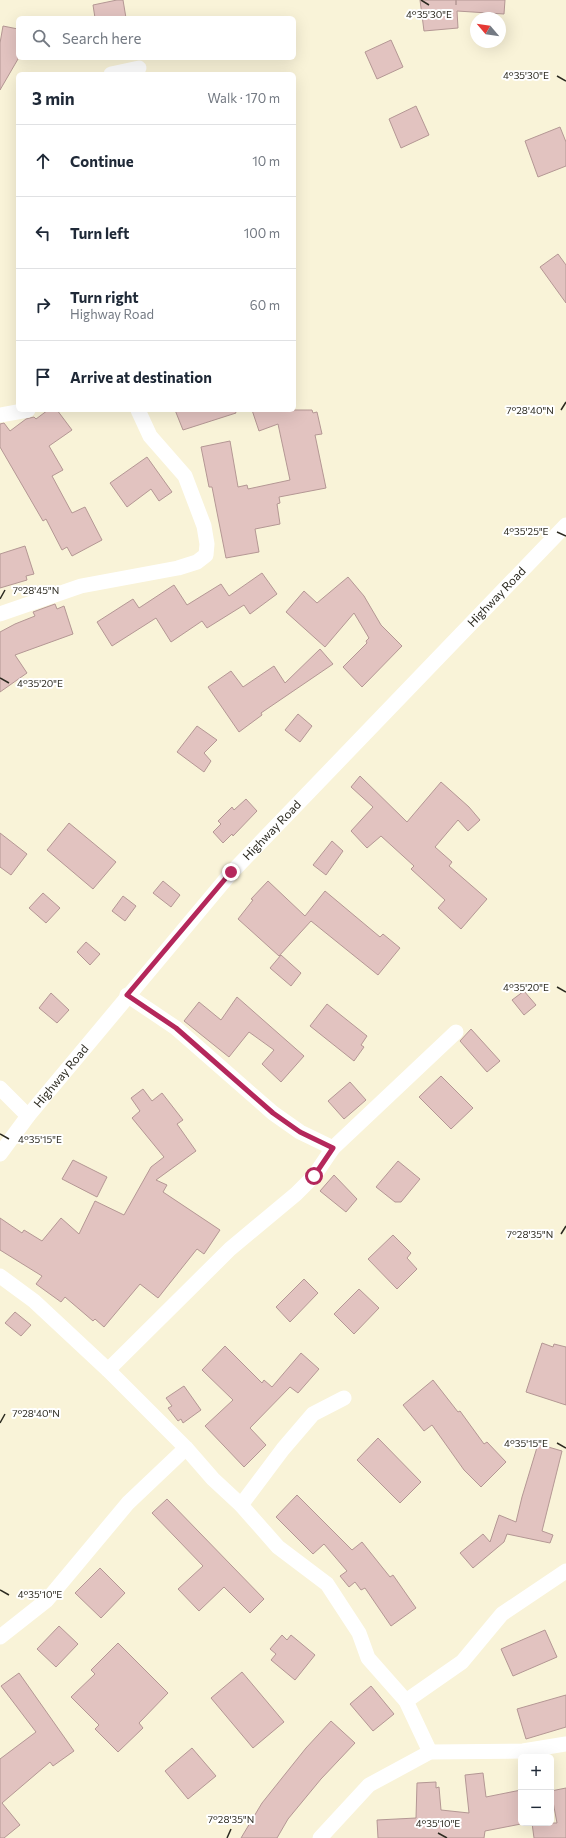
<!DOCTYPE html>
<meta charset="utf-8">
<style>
:root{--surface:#fff;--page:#f6f6f7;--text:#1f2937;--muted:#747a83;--line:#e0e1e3}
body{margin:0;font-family:Commissioner,sans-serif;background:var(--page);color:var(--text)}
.controls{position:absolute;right:12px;bottom:12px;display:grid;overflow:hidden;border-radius:6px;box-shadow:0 4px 16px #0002}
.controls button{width:36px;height:36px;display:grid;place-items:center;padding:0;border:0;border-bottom:1px solid var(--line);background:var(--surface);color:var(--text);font:20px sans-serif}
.compass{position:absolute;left:470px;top:12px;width:36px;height:36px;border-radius:50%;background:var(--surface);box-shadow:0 4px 16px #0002;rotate:299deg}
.stop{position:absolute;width:12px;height:12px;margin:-9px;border:3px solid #b4275b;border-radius:50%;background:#fff}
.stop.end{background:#b4275b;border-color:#fff;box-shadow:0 1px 4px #0008}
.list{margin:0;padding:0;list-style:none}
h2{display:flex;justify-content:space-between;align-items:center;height:52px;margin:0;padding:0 16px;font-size:17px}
h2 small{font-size:13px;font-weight:400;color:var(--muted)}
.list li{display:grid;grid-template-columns:26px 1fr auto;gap:12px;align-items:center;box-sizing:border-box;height:72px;padding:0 16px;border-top:1px solid var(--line)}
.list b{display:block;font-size:15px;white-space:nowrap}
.list p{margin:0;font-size:13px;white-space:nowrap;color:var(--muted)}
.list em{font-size:13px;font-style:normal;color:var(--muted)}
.icon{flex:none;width:22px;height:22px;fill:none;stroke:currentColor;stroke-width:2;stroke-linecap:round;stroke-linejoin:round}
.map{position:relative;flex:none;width:566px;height:1838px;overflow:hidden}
.search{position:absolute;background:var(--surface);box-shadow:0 4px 16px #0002;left:16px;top:16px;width:280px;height:44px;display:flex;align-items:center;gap:10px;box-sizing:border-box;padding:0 14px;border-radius:6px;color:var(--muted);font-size:15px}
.panel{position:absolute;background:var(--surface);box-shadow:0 4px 16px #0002;left:16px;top:72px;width:280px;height:340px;border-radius:6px}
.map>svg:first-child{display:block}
.building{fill:#e2c3c0;stroke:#b49794}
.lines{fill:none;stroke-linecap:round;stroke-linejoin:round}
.street{stroke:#fff;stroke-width:15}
.route{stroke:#b4275b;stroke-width:5}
.ticks{fill:none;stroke:#2c2a20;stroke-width:1.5}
.labels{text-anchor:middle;stroke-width:4;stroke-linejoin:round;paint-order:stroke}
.street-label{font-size:12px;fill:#2c2a20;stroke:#fff}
.ticks-label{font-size:10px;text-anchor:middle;fill:#2c2a20;stroke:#fff;stroke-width:4;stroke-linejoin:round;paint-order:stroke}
</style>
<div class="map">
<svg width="566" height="1838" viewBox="0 0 566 1838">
<rect width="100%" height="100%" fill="#f9f3d8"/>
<g class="building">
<path d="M 117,0 L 123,0 L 126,18 L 95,18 L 93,5 Z"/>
<path d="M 420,0 L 456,0 L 456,5 L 456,0 L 505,0 L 504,14 L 457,11 L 458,28 L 424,31 Z"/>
<path d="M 3,26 L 18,29 L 18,59 L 0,90 L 0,43 Z"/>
<path d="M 391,40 L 403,67 L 377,79 L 365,52 Z"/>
<path d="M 416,106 L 429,135 L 401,148 L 389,119 Z"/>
<path d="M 560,127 L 566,142 L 566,166 L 538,177 L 525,141 Z"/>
<path d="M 558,254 L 566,265 L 566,303 L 540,267 Z"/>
<path d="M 48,410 L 57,410 L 72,430 L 49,446 L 63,470 L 52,476 L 72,513 L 85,507 L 102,540 L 72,556 L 67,547 L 62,550 L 46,519 L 43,521 L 0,447 L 0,424 L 4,423 L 10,431 L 26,419 L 34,417 L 36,419 Z"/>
<path d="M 175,410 L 235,410 L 236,413 L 183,430 Z"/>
<path d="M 252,410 L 312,410 L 313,413 L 317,412 L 322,434 L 315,435 L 326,488 L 279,497 L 280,503 L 277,504 L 280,524 L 255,529 L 259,552 L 226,558 L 212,487 L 209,487 L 201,447 L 230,441 L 238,487 L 247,485 L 248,489 L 290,480 L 278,424 L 259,431 Z"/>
<path d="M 147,457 L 172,492 L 159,501 L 151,489 L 127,507 L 110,483 Z"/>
<path d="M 25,546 L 34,574 L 26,576 L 27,580 L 0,588 L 0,554 Z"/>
<path d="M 262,573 L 277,594 L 250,614 L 244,605 L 207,628 L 202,621 L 171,642 L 156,618 L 112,646 L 97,622 L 133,599 L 139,608 L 174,585 L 187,605 L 221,584 L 229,596 Z"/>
<path d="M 348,577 L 364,596 L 381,625 L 402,646 L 362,687 L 343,667 L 367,643 L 366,641 L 369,638 L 354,613 L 325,647 L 286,612 L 304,591 L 317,603 Z"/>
<path d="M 55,604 L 57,609 L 64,606 L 73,634 L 15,655 L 27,673 L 0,692 L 0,632 L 15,624 L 35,616 L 33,612 Z"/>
<path d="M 320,649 L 333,664 L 261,713 L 262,715 L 239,732 L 208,687 L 231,671 L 243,687 L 274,666 L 285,683 Z"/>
<path d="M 298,714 L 312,726 L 300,742 L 285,730 Z"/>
<path d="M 197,726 L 217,740 L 204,753 L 211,761 L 204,772 L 177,752 Z"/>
<path d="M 360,776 L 407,822 L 441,782 L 469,807 L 480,820 L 468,831 L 458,820 L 435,847 L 452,862 L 449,866 L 487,899 L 461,929 L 438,908 L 445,900 L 411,869 L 414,866 L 381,836 L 367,848 L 351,831 L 373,807 L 351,787 Z"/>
<path d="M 246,799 L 257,811 L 233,836 L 232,834 L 223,843 L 213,832 L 221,824 L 218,821 L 232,807 L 234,810 Z"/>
<path d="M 69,823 L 116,862 L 93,889 L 47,850 Z"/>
<path d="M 0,833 L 27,854 L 11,875 L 0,867 Z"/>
<path d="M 332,841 L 343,851 L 326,875 L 313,865 Z"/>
<path d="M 163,881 L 180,895 L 171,907 L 153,893 Z"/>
<path d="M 268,881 L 305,916 L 325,891 L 380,937 L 383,934 L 400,948 L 378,975 L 311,921 L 279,956 L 238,919 L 253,900 L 251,899 Z"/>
<path d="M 43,893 L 60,908 L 46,923 L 29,908 Z"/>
<path d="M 123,896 L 136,906 L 125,921 L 112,911 Z"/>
<path d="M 86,942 L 100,954 L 90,965 L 77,952 Z"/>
<path d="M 281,955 L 301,973 L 291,986 L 270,968 Z"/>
<path d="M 524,991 L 536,1005 L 524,1015 L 512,1000 Z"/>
<path d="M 51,993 L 69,1010 L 57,1023 L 39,1008 Z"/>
<path d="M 237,997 L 304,1056 L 281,1082 L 262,1064 L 274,1050 L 249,1032 L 229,1057 L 184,1021 L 199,1002 L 221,1020 Z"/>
<path d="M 327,1004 L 367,1036 L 361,1045 L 364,1047 L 354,1061 L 310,1026 Z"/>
<path d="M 471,1029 L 500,1061 L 487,1072 L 460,1041 Z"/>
<path d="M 441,1076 L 473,1108 L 451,1129 L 419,1097 Z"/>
<path d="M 350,1082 L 366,1100 L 344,1119 L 328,1101 Z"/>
<path d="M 143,1089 L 152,1101 L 162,1093 L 183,1120 L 177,1124 L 196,1151 L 156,1180 L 167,1185 L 163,1192 L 220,1230 L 204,1254 L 197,1249 L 158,1298 L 140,1284 L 104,1327 L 95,1319 L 93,1321 L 65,1297 L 61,1302 L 36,1284 L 42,1276 L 0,1250 L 0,1218 L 22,1233 L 24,1230 L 42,1241 L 61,1218 L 79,1234 L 95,1201 L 124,1215 L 151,1167 L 164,1157 L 132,1118 L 140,1111 L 131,1098 Z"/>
<path d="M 73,1160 L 107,1177 L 97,1197 L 62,1179 Z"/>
<path d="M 398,1161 L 420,1179 L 401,1202 L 395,1202 L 376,1187 Z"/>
<path d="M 334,1175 L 357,1199 L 346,1212 L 320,1191 Z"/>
<path d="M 393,1235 L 411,1253 L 407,1258 L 417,1269 L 397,1289 L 368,1259 Z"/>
<path d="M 304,1279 L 318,1293 L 290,1322 L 276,1307 Z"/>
<path d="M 359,1289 L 379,1308 L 354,1334 L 334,1314 Z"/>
<path d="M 15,1312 L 31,1325 L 21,1336 L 5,1323 Z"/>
<path d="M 542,1343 L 553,1347 L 554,1344 L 566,1347 L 566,1405 L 526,1392 Z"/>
<path d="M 225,1346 L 262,1383 L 264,1380 L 272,1387 L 301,1353 L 319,1369 L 298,1393 L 290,1387 L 250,1428 L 266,1445 L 244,1467 L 205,1426 L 233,1400 L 202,1370 Z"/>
<path d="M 433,1380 L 458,1412 L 460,1411 L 484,1444 L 487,1442 L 506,1462 L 481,1487 L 464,1470 L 432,1425 L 424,1431 L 403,1405 Z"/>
<path d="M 184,1386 L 201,1410 L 183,1423 L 181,1419 L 178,1421 L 168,1408 L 172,1406 L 166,1398 Z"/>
<path d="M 378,1438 L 421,1482 L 400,1503 L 357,1460 Z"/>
<path d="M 538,1444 L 562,1451 L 542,1531 L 553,1535 L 550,1543 L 507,1534 L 504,1542 L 473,1568 L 460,1553 L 483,1534 L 490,1542 L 499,1515 L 516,1522 L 522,1497 Z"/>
<path d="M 297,1495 L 352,1550 L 362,1542 L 390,1577 L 393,1575 L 416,1608 L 391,1626 L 365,1588 L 361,1590 L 355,1582 L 349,1587 L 340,1576 L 347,1571 L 324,1544 L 313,1554 L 276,1517 Z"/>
<path d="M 167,1499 L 264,1599 L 250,1613 L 224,1587 L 199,1611 L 178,1589 L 203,1566 L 152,1513 Z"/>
<path d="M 100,1568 L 125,1593 L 101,1618 L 75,1593 Z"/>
<path d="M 59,1626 L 78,1644 L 56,1667 L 37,1649 Z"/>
<path d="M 545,1630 L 557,1657 L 513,1676 L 501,1649 Z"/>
<path d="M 282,1635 L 287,1640 L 291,1635 L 315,1655 L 295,1680 L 271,1660 L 276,1654 L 270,1649 Z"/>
<path d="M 118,1643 L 168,1693 L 139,1723 L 143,1728 L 118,1752 L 95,1729 L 99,1725 L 71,1697 L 95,1674 L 91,1670 Z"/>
<path d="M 242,1672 L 284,1722 L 253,1748 L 211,1698 Z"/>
<path d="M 19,1673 L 74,1751 L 53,1766 L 50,1762 L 2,1803 L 20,1825 L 4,1838 L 0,1838 L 0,1759 L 36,1732 L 1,1686 Z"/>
<path d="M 371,1686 L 394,1714 L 373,1731 L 350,1704 Z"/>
<path d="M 566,1695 L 566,1727 L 526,1739 L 517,1709 Z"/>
<path d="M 331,1721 L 355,1743 L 321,1779 L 288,1819 L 277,1838 L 241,1838 L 262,1803 L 306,1748 Z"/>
<path d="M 192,1748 L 216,1776 L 188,1799 L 165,1771 Z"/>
<path d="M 483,1773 L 486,1797 L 521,1790 L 521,1824 L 485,1831 L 484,1838 L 378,1838 L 377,1820 L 416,1818 L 417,1783 L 436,1782 L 436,1788 L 439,1787 L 441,1810 L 469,1813 L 465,1775 Z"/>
<path d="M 566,1788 L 566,1838 L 534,1838 L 532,1823 L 557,1823 L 551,1791 Z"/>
</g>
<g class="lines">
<g class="street">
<path d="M 111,74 L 139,68"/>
<path d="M 0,415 L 28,410"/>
<path d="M 0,614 L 81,586 L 178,568 L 197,562 L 206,555 L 207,544 L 204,526 L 185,476 L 150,436 L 138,410"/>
<path d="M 127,995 L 176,1028 L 273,1113 L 300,1132 L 333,1148"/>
<path d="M 0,1088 L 28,1116"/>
<path id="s1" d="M 0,1154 L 28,1116 L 231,873 L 566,525"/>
<path d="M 0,1276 L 34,1301 L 108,1370 L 186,1448 L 213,1479 L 241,1505 L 278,1547 L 327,1584 L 359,1633 L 368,1658 L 406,1701 L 430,1752"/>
<path d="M 108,1370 L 230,1249 L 296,1194 L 314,1176 L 333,1148 L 456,1032"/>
<path d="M 241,1505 L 283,1449 L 313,1414 L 344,1398"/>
<path d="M 0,1637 L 47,1600 L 128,1503 L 186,1448"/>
<path d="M 406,1701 L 462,1662 L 502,1614 L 566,1571"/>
<path d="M 320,1838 L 369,1785 L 430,1752 L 523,1751 L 566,1744"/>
</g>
</g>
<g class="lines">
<path class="route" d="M 231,872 L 127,995 L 176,1028 L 273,1113 L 300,1132 L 333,1148 L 314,1176"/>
</g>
<path class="ticks" d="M 421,0 L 429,5M 557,76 L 566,81M 561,410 L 566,402M 557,532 L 566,536M 0,599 L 5,590M 0,678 L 9,683M 557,987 L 566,992M 0,1134 L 9,1139M 561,1234 L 566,1226M 0,1423 L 5,1414M 557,1443 L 566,1448M 0,1590 L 9,1595M 438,1833 L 447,1838M 227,1838 L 231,1829"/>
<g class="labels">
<g class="street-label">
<text dy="4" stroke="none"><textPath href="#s1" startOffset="747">Highway Road</textPath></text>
<text dy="4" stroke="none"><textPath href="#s1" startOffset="423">Highway Road</textPath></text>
<text dy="4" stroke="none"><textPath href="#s1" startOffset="99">Highway Road</textPath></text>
</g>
</g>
<g class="ticks-label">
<text x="429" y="18">4°35'30"E</text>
<text x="526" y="79">4°35'30"E</text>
<text x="530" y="414">7°28'40"N</text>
<text x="526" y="535">4°35'25"E</text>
<text x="36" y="594">7°28'45"N</text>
<text x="40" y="687">4°35'20"E</text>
<text x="526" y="991">4°35'20"E</text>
<text x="40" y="1143">4°35'15"E</text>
<text x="530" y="1238">7°28'35"N</text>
<text x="36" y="1417">7°28'40"N</text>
<text x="526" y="1447">4°35'15"E</text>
<text x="40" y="1598">4°35'10"E</text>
<text x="231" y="1823">7°28'35"N</text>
<text x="438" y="1827">4°35'10"E</text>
</g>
</svg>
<div class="controls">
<button>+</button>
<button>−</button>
</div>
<svg class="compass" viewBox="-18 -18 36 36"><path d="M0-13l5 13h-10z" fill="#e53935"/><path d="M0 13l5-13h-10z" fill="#747a83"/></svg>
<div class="stop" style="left:314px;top:1176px"></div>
<div class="stop end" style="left:231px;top:872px"></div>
<div class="search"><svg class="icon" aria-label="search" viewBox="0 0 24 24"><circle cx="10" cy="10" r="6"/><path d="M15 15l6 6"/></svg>Search here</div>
<section class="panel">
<h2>3 min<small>Walk · 170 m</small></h2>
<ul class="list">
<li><svg class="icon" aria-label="ahead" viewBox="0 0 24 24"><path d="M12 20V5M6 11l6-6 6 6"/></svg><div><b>Continue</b></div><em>10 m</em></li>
<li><svg class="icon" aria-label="left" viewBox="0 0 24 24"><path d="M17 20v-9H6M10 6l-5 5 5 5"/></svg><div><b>Turn left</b></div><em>100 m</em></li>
<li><svg class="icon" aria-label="right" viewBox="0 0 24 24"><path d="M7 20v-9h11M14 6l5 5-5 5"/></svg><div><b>Turn right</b><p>Highway Road</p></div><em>60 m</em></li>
<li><svg class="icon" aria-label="arrive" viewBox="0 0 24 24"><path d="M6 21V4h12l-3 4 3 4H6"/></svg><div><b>Arrive at destination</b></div></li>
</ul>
</section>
</div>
